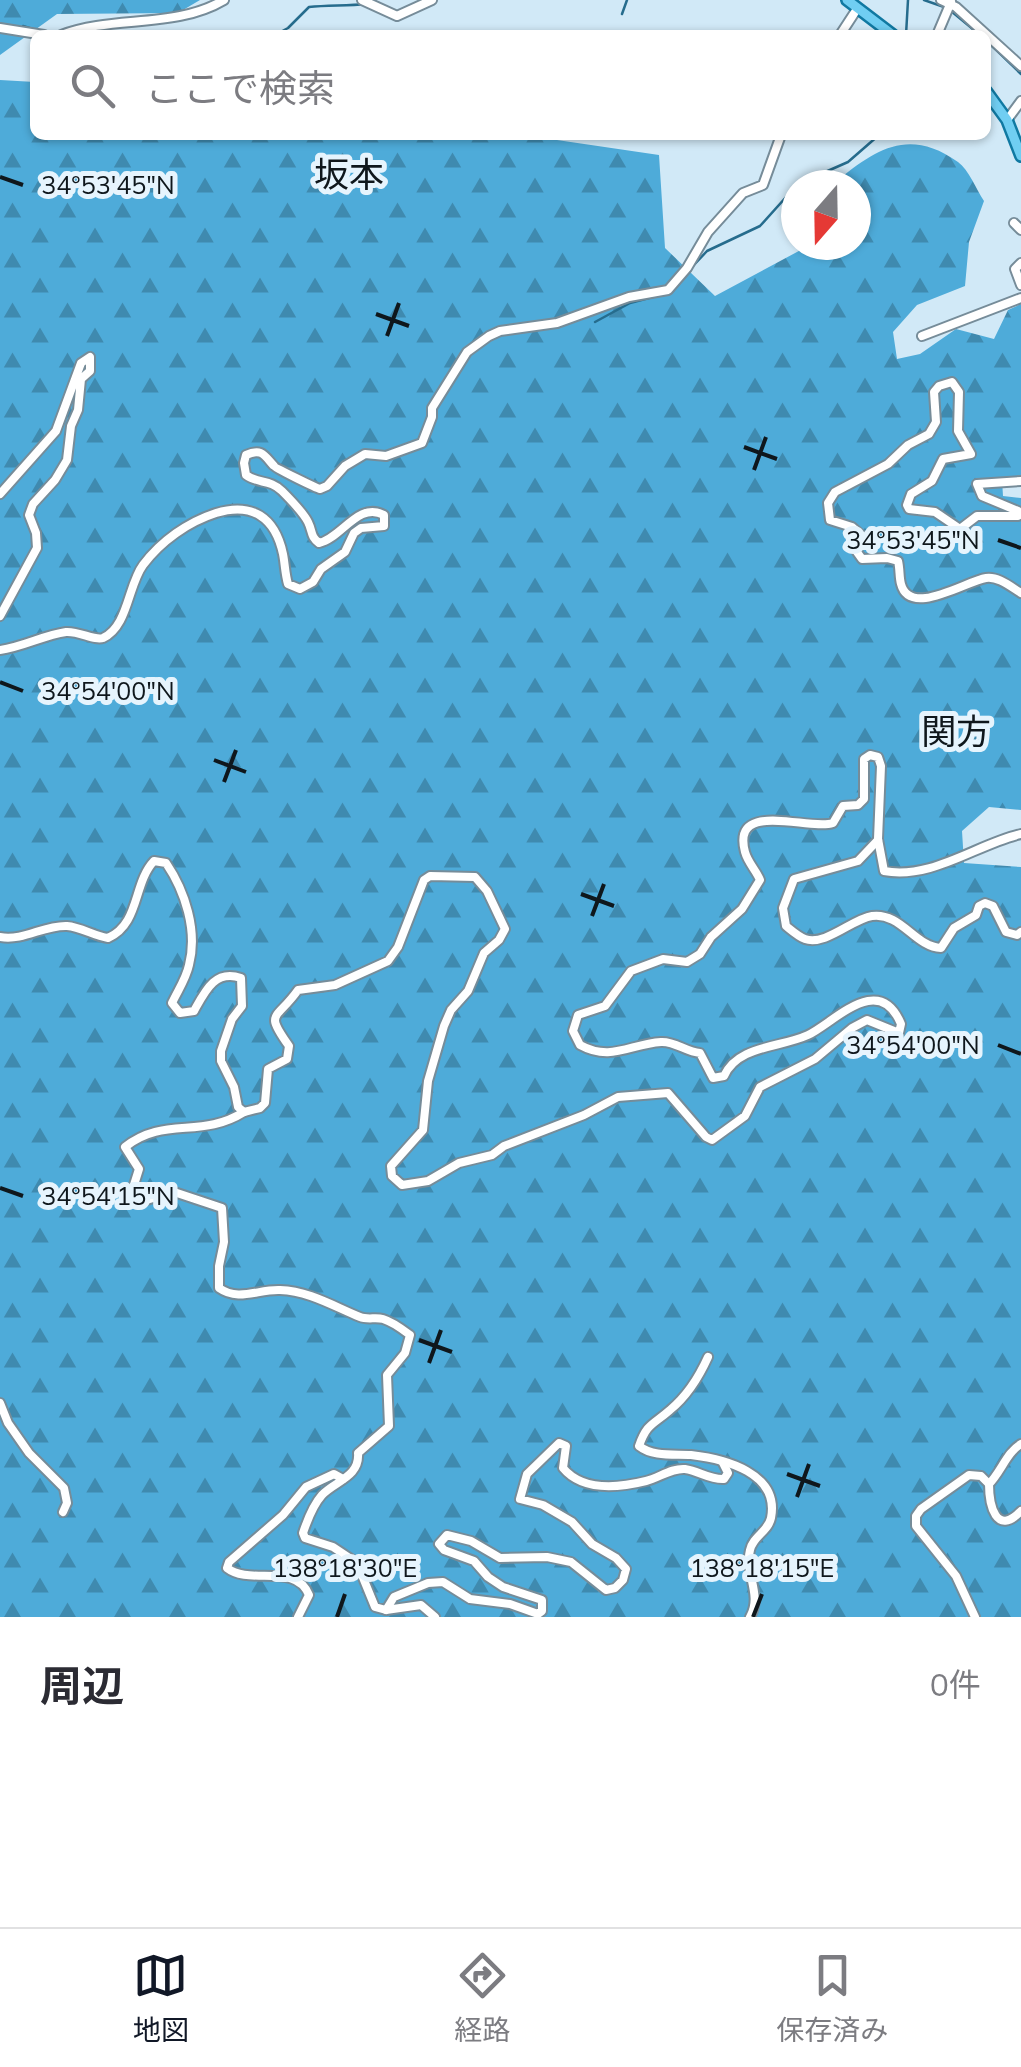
<!DOCTYPE html>
<html lang="ja">
<meta charset="utf-8">
<style>
:root{--surface:#fff;--page:#f7f7f7;--text:#2b2b33;--muted:#7c7c81;--line:#e1e1e2;--accent:#111827}
body{margin:0;font-family:Mulish,"Noto Sans JP",sans-serif;background:var(--page);color:var(--text)}
.compass{position:absolute;left:781px;top:170px;width:90px;height:90px;border-radius:50%;background:var(--surface);box-shadow:0 2px 8px #0004;rotate:200deg}
.list{margin:0;padding:0;list-style:none}
h2{display:flex;justify-content:space-between;align-items:center;height:130px;margin:0;padding:0 40px;font-size:42px}
h2 small{font-size:32px;font-weight:400;color:var(--muted)}
.icon{flex:none;width:55px;height:55px;fill:none;stroke:currentColor;stroke-width:2;stroke-linecap:round;stroke-linejoin:round}
.map{position:relative;flex:none;width:1021px;height:1617px;overflow:hidden}
.search{position:absolute;background:var(--surface);box-shadow:0 2px 8px #0004;left:30px;right:30px;top:30px;height:110px;display:flex;align-items:center;gap:25px;box-sizing:border-box;padding:0 35px;border-radius:15px;color:var(--muted);font-size:38px}
.sheet{height:310px;background:var(--surface)}
nav{display:flex;justify-content:space-around;align-items:center;box-sizing:border-box;height:140px;border-top:2px solid var(--line);background:var(--surface);font-size:28px;color:var(--muted)}
nav a{display:grid;justify-items:center;gap:5px}
nav .on{color:var(--accent)}
.map>svg:first-child{display:block}
.forest{fill:url(#forest-firs)}
.lines{fill:none;stroke-linecap:round;stroke-linejoin:round}
.stream{stroke:#266c8d;stroke-width:2.5}
.minor-casing{stroke:#768c99;stroke-width:12}
.major-casing{stroke:#1079a2;stroke-width:14}
.minor{stroke:#fff;stroke-width:8}
.major{stroke:#70cef2;stroke-width:9}
.ticks{fill:none;stroke:#0f171c;stroke-width:4}
.labels{text-anchor:middle;stroke-width:10;stroke-linejoin:round;paint-order:stroke}
.quarter-label{font-size:35px;fill:#0f171c;stroke:#e6f4fd}
.ticks-label{font-size:25px;text-anchor:middle;fill:#0f171c;stroke:#e6f4fd;stroke-width:10;stroke-linejoin:round;paint-order:stroke}
</style>
<div class="map">
<svg width="1021" height="1617" viewBox="0 0 1021 1617">
<defs>
<pattern id="forest-firs" width="22" height="20" patternUnits="userSpaceOnUse" patternTransform="scale(2.5)"><rect width="22" height="20" fill="#4eabd9"/><path d="M5 1l3.5 6h-7zM16 11l3.5 6h-7z" fill="#3f8aaf"/></pattern>
</defs>
<rect width="100%" height="100%" fill="#d1e9f7"/>
<g class="forest">
<path d="M 0,0 L 200,0 L 178,13 L 57,14 L 0,55 Z"/>
<path d="M 0,80 L 35,82 L 35,135 L 523,135 L 659,155 L 665,248 L 715,296 L 810,245 L 856,245 L 856,185 L 837,185 L 839,179 C 878,148 910,128 958,162 C 969,170 976,189 984,201 L 969,242 L 965,286 L 917,305 L 893,332 L 897,359 L 920,354 L 956,329 L 994,339 L 1008,310 L 1021,304 L 1021,475 L 1002,480 L 1003,496 L 1021,498 L 1021,810 L 989,807 L 962,831 L 964,863 L 1021,867 L 1021,1617 L 0,1617 Z"/>
</g>
<g class="lines">
<g class="stream">
<path d="M 924,0 L 944,7"/>
<path d="M 374,1 L 388,8"/>
<path d="M 951,11 L 980,35"/>
<path d="M 622,14 L 627,0"/>
<path d="M 23,26 L 36,30"/>
<path d="M 44,32 L 60,32"/>
<path d="M 111,35 L 122,32 L 140,35"/>
<path d="M 275,35 L 288,28 L 309,7 C 328,5 347,6 366,4"/>
<path d="M 906,35 L 908,0"/>
<path d="M 986,40 L 1021,74"/>
<path d="M 798,184 L 848,162 L 879,135"/>
<path d="M 692,267 L 707,251 L 760,226 L 796,186"/>
<path d="M 595,322 L 630,303 L 672,292 L 688,273"/>
</g>
<defs>
<g id="minor">
<path d="M 362,0 L 397,16 L 432,0"/>
<path d="M 941,0 L 956,7 L 1021,66"/>
<path d="M 0,28 L 44,35"/>
<path d="M 61,35 C 113,15 175,29 224,0"/>
<path d="M 840,35 L 857,9"/>
<path d="M 937,35 L 951,2"/>
<path d="M 1007,120 L 1021,101"/>
<path d="M 1014,223 L 1021,230"/>
<path d="M 1021,263 L 1015,269 L 1021,285"/>
<path d="M 922,336 L 1021,298"/>
<path d="M 1021,481 L 977,484 L 982,496 L 1018,511 L 1021,514 L 1018,516 L 977,516 L 960,529 L 935,512 L 909,509 L 907,505 L 911,494 L 932,481 L 943,459 L 971,454 L 958,431 L 959,392 L 952,382 L 939,386 L 934,392 L 936,422 L 929,434 L 908,445 L 888,464 L 835,492 L 828,503 L 830,520 L 852,527 L 861,535 L 857,552 L 862,559 L 887,558 L 898,561 C 900,569 899,577 901,584 C 910,618 966,581 986,578 C 998,576 1011,587 1021,593"/>
<path d="M 0,494 L 56,431 L 81,363 L 90,357 L 90,371 L 81,379 L 78,410 L 71,426 L 67,460 L 55,480 L 33,504 L 29,515 L 36,533 L 37,548 L 0,616"/>
<path d="M 0,650 C 23,647 44,635 66,632 C 79,631 95,641 103,638 C 128,627 128,585 143,565 C 161,541 188,522 216,513 C 252,502 275,517 283,554 C 285,564 285,574 288,584 L 300,589 L 313,582 L 321,569 L 345,552 L 354,533 L 361,528 L 384,526 L 384,515 C 358,501 342,538 319,543 C 310,536 313,532 308,522 C 303,512 290,499 282,491 C 270,479 258,484 246,475 L 244,463 L 246,455 C 262,448 264,455 274,466 C 275,468 316,488 320,489 L 327,486 L 345,466 L 365,454 L 386,456 L 422,443 L 432,417 L 432,408 L 467,352 L 489,336 L 500,331 L 557,323 L 629,297 L 668,290 L 687,268 L 708,232 L 743,193 L 763,185 L 781,135"/>
<path d="M 878,840 L 858,861 L 794,879 L 783,908 L 786,926 C 791,930 799,937 805,939 C 826,946 852,919 872,916 C 901,912 915,947 941,948 L 954,928 L 976,915 L 979,906 L 985,903 L 993,906 L 1006,932 L 1017,935 L 1021,932"/>
<path d="M 0,937 C 25,941 43,925 67,926 C 81,927 94,936 108,938 C 140,924 133,883 154,861 L 166,863 C 185,891 198,931 189,965 C 186,979 178,990 172,1003 L 180,1013 L 194,1011 C 205,991 215,969 241,978 L 242,1006 L 232,1019 L 221,1051 L 221,1061 L 234,1087 L 238,1107 L 244,1112 L 260,1108 L 265,1103 L 268,1069 L 287,1059 L 289,1046 C 264,1011 276,1021 298,990 L 335,985 L 388,961 L 398,947 L 424,880 L 430,876 L 475,877 L 487,891 L 505,929 L 499,940 L 484,953 L 468,991 L 451,1010 L 444,1026 L 428,1081 L 423,1130 L 391,1166 L 392,1176 L 402,1185 L 428,1181 L 459,1163 L 492,1155 L 504,1146 L 584,1115 L 618,1097 L 668,1093 L 706,1137 L 712,1140 L 745,1116 L 760,1087 L 815,1059 L 852,1028 L 867,1020 L 899,1033 L 901,1024 C 879,971 835,1022 808,1035 C 780,1048 738,1045 724,1076 L 713,1078 L 700,1053 C 686,1052 675,1041 661,1042 C 630,1044 611,1062 580,1045 L 573,1031 L 578,1015 L 605,1006 L 631,971 L 663,959 L 687,962 L 700,954 L 711,937 L 742,909 L 760,880 C 756,870 748,863 745,852 C 731,799 809,831 833,823 L 843,806 L 858,805 L 864,799 L 864,759 L 870,755 L 878,757 L 881,766 L 878,839 L 884,871 C 932,880 977,844 1021,834"/>
<path d="M 244,1112 C 201,1139 164,1116 125,1147 L 139,1169 L 133,1188 L 136,1199 L 143,1201 L 174,1192 L 222,1208 L 224,1242 L 219,1266 L 219,1288 C 239,1302 258,1289 280,1290 C 309,1291 333,1306 360,1317 C 367,1320 376,1317 383,1319 C 393,1322 402,1329 410,1335 L 405,1353 L 387,1375 L 389,1426 L 358,1453 C 360,1477 335,1481 322,1495 C 313,1505 307,1521 303,1533 L 305,1538 L 333,1547 L 357,1563 L 375,1607 L 386,1610 L 421,1605 L 435,1617"/>
<path d="M 708,1357 C 699,1377 687,1396 670,1410 C 653,1425 647,1423 639,1446 C 653,1457 673,1454 691,1455 C 725,1459 780,1473 771,1518 C 768,1532 753,1536 750,1550 C 744,1573 763,1595 750,1617"/>
<path d="M 0,1403 L 8,1423 L 29,1453 L 64,1488 L 67,1503 L 63,1512"/>
<path d="M 1021,1444 C 1007,1452 1001,1472 989,1484 C 989,1505 996,1537 1021,1511"/>
<path d="M 386,1610 L 394,1597 L 428,1583 L 443,1582 L 470,1599 L 510,1604 L 538,1614 L 542,1611 L 542,1600 L 503,1587 L 488,1577 L 474,1561 L 444,1550 L 439,1544 L 447,1535 L 471,1541 L 500,1558 L 547,1557 L 571,1562 L 606,1590 L 615,1588 L 623,1580 L 626,1569 L 616,1558 L 592,1544 L 572,1522 L 543,1505 L 520,1499 L 527,1474 L 559,1443 L 566,1446 L 563,1468 C 582,1491 618,1488 646,1481 C 659,1478 671,1468 685,1469 C 699,1471 710,1480 724,1479 L 728,1473 L 723,1463"/>
<path d="M 298,1617 L 309,1595 C 296,1562 250,1586 227,1568 L 229,1562 L 283,1515 L 306,1487 L 334,1474 L 343,1479"/>
<path d="M 975,1617 L 956,1576 L 916,1526 L 916,1516 L 921,1509 L 969,1475 L 981,1476 L 989,1484"/>
</g>
<g id="major">
<path d="M 847,0 L 893,35"/>
<path d="M 986,91 L 1007,120 L 1021,156"/>
</g>
</defs>
<use href="#minor" class="minor-casing"/>
<use href="#major" class="major-casing"/>
<use href="#minor" class="minor"/>
<use href="#major" class="major"/>
</g>
<path class="ticks" d="M 0,177 L 23,185M 376,314 L 409,326M 387,336 L 399,303M 744,447 L 777,459M 754,470 L 766,437M 998,540 L 1021,548M 0,682 L 23,691M 214,760 L 246,772M 224,782 L 236,750M 581,894 L 614,906M 592,916 L 604,884M 998,1045 L 1021,1054M 0,1188 L 23,1196M 419,1340 L 452,1352M 429,1363 L 441,1330M 787,1474 L 820,1486M 797,1497 L 809,1464M 337,1617 L 345,1594M 753,1617 L 762,1594"/>
<g class="labels">
<g class="quarter-label">
<text x="349" y="187">坂本</text>
<text x="956" y="744">関方</text>
</g>
</g>
<g class="ticks-label">
<text x="108" y="194">34°53'45"N</text>
<text x="913" y="549">34°53'45"N</text>
<text x="108" y="700">34°54'00"N</text>
<text x="913" y="1054">34°54'00"N</text>
<text x="108" y="1205">34°54'15"N</text>
<text x="345" y="1577">138°18'30"E</text>
<text x="762" y="1577">138°18'15"E</text>
</g>
</svg>
<svg class="compass" viewBox="-18 -18 36 36"><path d="M0-13l5 13h-10z" fill="#e53935"/><path d="M0 13l5-13h-10z" fill="#7c7c81"/></svg>
<div class="search"><svg class="icon" aria-label="search" viewBox="0 0 24 24"><circle cx="10" cy="10" r="6"/><path d="M15 15l6 6"/></svg>ここで検索</div>
</div>
<section class="sheet">
<h2>周辺<small>0件</small></h2>
<ul class="list">
</ul>
</section>
<nav>
<a class="on"><svg class="icon" aria-label="map" viewBox="0 0 24 24"><path d="M3 6l6-2 6 2 6-2v14l-6 2-6-2-6 2zM9 4v14M15 6v14"/></svg>地図</a>
<a><svg class="icon" aria-label="directions" viewBox="0 0 24 24"><path d="M12 3l9 9-9 9-9-9zM9 14v-3h6M13 9l2 2-2 2"/></svg>経路</a>
<a><svg class="icon" aria-label="saved" viewBox="0 0 24 24"><path d="M7 4h10v16l-5-4-5 4z"/></svg>保存済み</a>
</nav>
